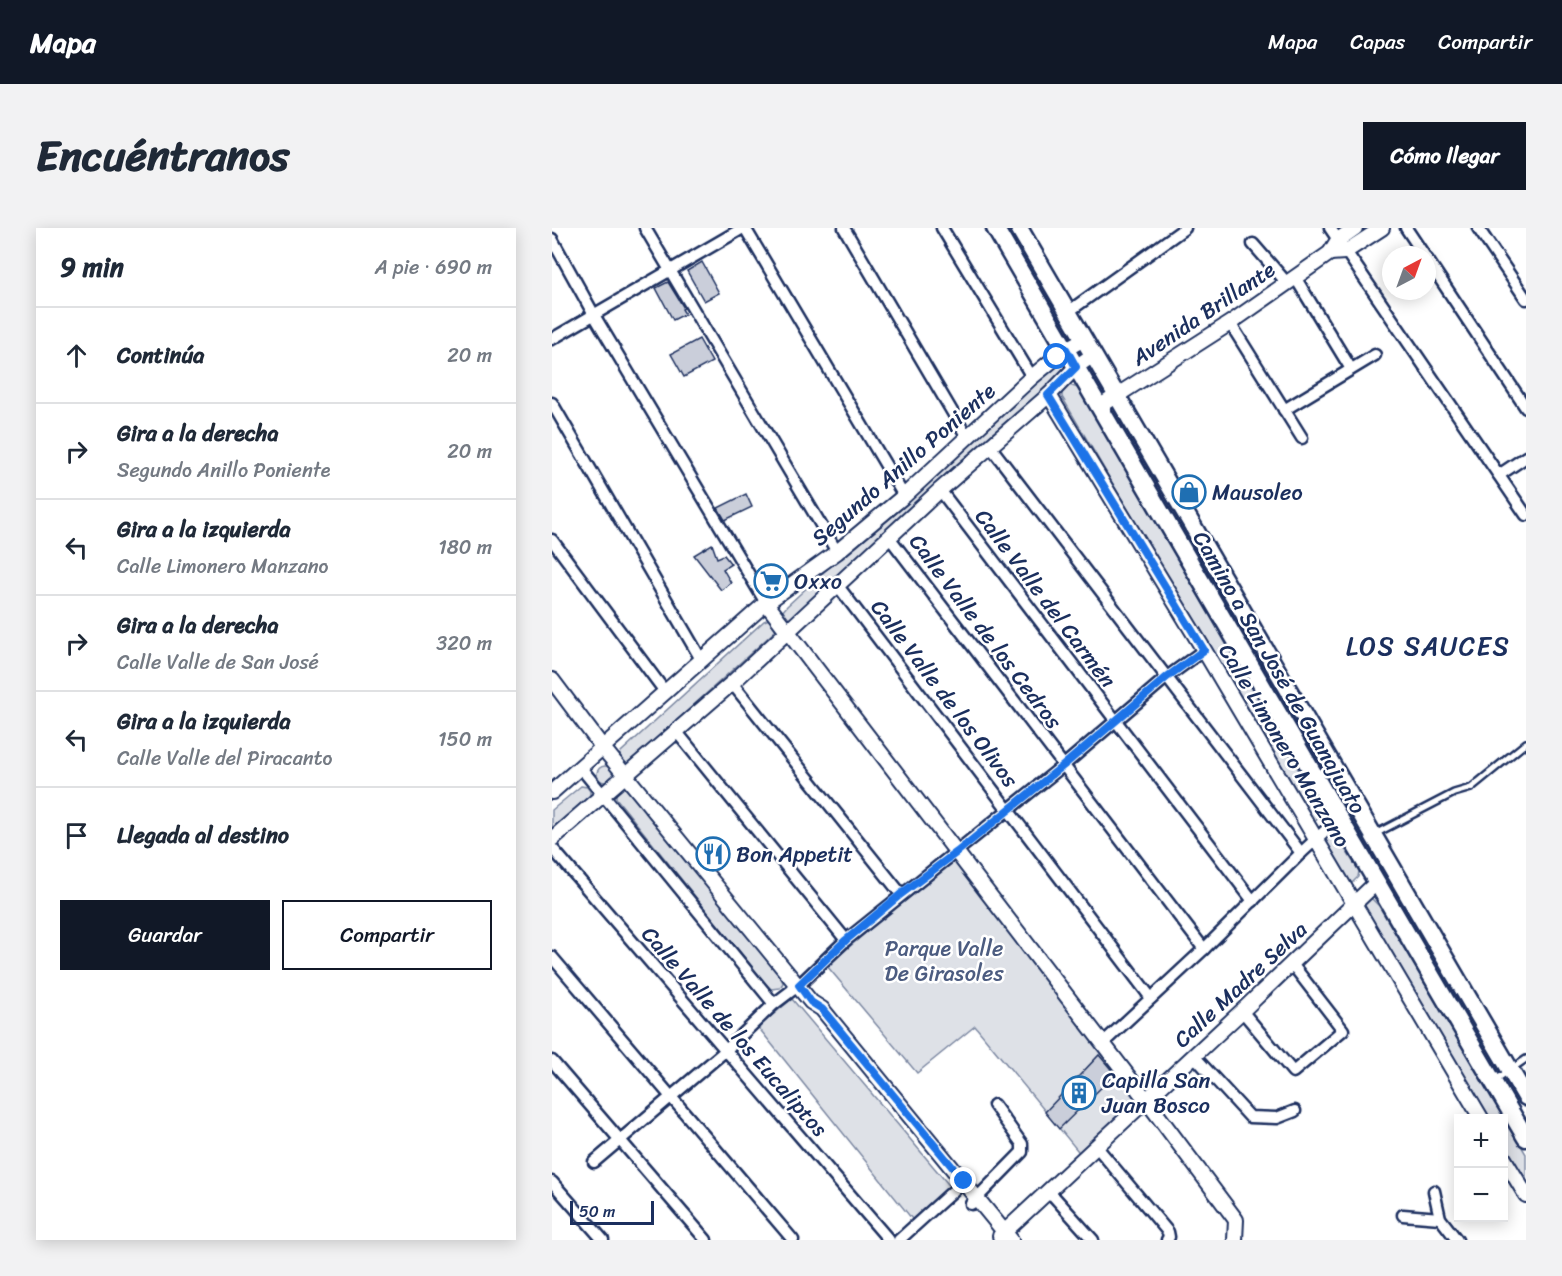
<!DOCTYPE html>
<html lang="es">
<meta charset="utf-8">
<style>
:root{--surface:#fff;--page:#f2f2f3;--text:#1f2937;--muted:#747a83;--line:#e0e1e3;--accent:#111827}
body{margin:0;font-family:Sriracha,sans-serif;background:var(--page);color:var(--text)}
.controls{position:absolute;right:18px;bottom:18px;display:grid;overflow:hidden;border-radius:0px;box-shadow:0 3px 15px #0003}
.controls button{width:54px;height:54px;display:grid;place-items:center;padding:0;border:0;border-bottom:2px solid var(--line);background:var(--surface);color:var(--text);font:30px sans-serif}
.compass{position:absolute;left:830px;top:18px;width:54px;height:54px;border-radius:50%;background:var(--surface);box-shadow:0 3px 15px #0003;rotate:41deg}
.scale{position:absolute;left:18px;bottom:15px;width:84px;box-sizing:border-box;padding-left:6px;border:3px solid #1b2f5e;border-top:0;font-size:16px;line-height:21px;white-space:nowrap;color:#1b2f5e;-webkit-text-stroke:4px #fff;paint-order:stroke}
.stop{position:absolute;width:18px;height:18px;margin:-14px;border:4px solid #1a73e8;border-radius:50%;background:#fff}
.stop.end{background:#1a73e8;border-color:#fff;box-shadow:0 2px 6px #0008}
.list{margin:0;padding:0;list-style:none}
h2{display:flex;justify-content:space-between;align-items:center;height:78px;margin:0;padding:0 24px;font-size:26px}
h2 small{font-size:20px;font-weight:400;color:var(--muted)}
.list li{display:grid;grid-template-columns:39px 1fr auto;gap:18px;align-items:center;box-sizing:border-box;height:96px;padding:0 24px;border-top:2px solid var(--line)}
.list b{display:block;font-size:22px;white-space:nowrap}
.list p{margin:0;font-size:20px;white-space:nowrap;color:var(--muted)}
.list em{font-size:20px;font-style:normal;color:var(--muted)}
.actions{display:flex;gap:12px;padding:18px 24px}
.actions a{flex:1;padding:14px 0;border:2px solid var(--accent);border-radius:0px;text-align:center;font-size:21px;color:var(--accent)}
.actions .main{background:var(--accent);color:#fff}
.icon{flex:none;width:33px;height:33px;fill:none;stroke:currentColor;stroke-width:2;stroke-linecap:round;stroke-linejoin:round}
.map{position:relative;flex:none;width:974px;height:1012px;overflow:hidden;border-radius:0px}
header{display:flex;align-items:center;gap:36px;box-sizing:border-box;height:84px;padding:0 30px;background:var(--accent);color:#fff}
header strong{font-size:28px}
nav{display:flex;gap:33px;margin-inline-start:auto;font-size:21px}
.intro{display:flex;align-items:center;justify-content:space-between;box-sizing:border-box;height:144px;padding:0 36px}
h1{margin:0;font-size:42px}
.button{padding:15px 27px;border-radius:0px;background:var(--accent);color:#fff;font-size:21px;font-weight:700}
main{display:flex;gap:36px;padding:0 36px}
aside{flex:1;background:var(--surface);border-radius:0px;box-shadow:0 3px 15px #0003}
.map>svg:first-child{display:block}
.green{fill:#dee1e7;stroke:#7c88a2;stroke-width:1.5}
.building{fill:#caceda;stroke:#1b2f5e;stroke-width:1.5}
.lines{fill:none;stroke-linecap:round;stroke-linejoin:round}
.lane-casing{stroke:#1b2f5e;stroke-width:10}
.street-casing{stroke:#1b2f5e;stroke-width:15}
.secondary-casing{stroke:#1b2f5e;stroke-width:18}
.primary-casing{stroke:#1b2f5e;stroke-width:21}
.lane{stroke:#fff;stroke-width:5}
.street{stroke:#fff;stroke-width:10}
.secondary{stroke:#fff;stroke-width:14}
.primary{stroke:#fff;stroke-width:16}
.route{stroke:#1a73e8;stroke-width:8}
.labels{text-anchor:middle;stroke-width:5;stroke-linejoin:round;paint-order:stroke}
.street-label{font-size:22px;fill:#1b2f5e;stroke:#fff}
.poi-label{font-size:22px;fill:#1b2f5e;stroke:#fff;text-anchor:start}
.park-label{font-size:22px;fill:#4c5c80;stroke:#fff}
.quarter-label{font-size:26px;letter-spacing:1.5px;fill:#1b2f5e;stroke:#fff}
</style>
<header>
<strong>Mapa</strong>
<nav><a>Mapa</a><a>Capas</a><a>Compartir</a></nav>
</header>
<div class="intro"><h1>Encuéntranos</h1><a class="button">Cómo llegar</a></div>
<main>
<aside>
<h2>9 min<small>A pie · 690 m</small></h2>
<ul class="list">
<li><svg class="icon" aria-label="ahead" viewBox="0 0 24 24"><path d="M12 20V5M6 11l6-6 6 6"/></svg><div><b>Continúa</b></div><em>20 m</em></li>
<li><svg class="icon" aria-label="right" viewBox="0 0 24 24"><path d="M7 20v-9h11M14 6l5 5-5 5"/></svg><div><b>Gira a la derecha</b><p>Segundo Anillo Poniente</p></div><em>20 m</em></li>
<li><svg class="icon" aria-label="left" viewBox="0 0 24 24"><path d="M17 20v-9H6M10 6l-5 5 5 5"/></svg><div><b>Gira a la izquierda</b><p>Calle Limonero Manzano</p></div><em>180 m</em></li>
<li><svg class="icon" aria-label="right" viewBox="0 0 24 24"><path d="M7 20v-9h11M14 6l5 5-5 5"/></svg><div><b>Gira a la derecha</b><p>Calle Valle de San José</p></div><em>320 m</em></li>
<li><svg class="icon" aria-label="left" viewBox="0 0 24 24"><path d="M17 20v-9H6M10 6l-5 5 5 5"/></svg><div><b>Gira a la izquierda</b><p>Calle Valle del Piracanto</p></div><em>150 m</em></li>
<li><svg class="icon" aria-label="arrive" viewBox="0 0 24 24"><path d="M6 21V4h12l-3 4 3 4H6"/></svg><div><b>Llegada al destino</b></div></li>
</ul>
<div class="actions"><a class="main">Guardar</a><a>Compartir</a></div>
</aside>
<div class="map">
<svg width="974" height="1012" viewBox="0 0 974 1012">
<rect width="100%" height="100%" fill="#fff"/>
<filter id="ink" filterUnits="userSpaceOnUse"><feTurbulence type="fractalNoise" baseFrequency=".0167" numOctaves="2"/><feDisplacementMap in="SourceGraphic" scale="12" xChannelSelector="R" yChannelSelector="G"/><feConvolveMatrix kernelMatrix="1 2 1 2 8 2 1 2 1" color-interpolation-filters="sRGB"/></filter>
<g filter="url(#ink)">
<g class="green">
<path d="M 510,131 L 516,142 L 237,394 L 230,384 L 235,378 L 490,143 Z"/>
<path d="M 517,157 L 526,160 L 532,169 L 768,579 L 768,587 L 764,592 L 761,592 L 708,507 L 510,169 L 510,163 Z"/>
<path d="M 217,391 L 222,394 L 224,400 L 222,404 L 79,534 L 75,537 L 70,534 L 67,529 L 69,524 L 212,393 Z"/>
<circle cx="53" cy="546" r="8"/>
<path d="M 72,555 L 228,745 L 231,755 L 228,760 L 219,761 L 211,753 L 64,570 L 64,563 Z"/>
<path d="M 29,558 L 35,559 L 38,563 L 38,569 L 0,601 L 0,582 Z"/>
<path d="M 778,605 L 784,607 L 807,643 L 806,649 L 799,656 L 772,611 L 774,607 Z"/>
<path d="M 402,629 L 591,872 L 530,928 L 423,798 L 365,845 L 275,738 Z"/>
<path d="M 812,670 L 819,670 L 827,678 L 974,926 L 974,955 L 952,917 L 951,890 L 936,890 L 809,675 Z"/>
<path d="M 240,771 L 401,962 L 364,996 L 206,799 Z"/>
</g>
<g class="building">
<path d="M 150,34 L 167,65 L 152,73 L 135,43 Z"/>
<path d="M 116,54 L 132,80 L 130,81 L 133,86 L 121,92 L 104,60 Z"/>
<path d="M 147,111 L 160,134 L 132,149 L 119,126 Z"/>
<path d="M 194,266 L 200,279 L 173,292 L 166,280 Z"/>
<path d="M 160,316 L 165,330 L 172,327 L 179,336 L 171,341 L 179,355 L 169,362 L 142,327 Z"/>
<path d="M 547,827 L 563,846 L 507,901 L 493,884 Z"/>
</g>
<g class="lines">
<defs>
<g id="lane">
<path d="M 823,606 L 902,565 L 919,560 L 974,515"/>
<path d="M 942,853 L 974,831"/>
</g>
<g id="street">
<path d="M 93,0 L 285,324"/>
<path d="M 193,0 L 352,268"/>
<path d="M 292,0 L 415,209"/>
<path d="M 390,0 L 480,149"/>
<path d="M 778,0 L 974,287"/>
<path d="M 854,0 L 872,27"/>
<path d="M 926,0 L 974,71"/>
<path d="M 0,11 L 42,87 L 214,375"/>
<path d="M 701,16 L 735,55"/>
<path d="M 875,31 L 974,180"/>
<path d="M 743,49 L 799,141"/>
<path d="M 516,84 L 633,0"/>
<path d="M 678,95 L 750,210"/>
<path d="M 0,111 L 191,0"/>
<path d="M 0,175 L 150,433"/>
<path d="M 732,182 L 823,127"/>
<path d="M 438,218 L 749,625"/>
<path d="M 947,247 L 974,229"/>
<path d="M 388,262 L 701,673"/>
<path d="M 337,309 L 652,721"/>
<path d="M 0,312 L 114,465"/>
<path d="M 286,358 L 599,770"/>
<path d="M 180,455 L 349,666"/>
<path d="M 124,503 L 294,712"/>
<path d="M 29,540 L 222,776"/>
<path d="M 0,620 L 337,1012"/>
<path d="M 0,729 L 241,1012"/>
<path d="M 690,783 L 741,844 L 791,802 L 740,736"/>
<path d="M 551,815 L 652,721 L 749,625 L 787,590"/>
<path d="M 642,828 L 698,889 L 725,890 L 743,883"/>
<path d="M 0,833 L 154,1012"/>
<path d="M 544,918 L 616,1004 L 617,1009 L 615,1012"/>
<path d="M 42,934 L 173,823 L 222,776 L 247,757 L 294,712 L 512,537 L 615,449 L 652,422"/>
<path d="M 0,954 L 51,1012"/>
<path d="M 496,962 L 541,1012"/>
<path d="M 882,963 L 888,990 L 905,1012"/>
<path d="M 419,976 L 470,924 L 470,916 L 442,877"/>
<path d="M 851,987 L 888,990"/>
<path d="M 347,1012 L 412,953"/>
</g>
<g id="secondary">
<path d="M 778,25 L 793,24 L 830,0"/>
<path d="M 497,167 L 652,422 L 929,890"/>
<path d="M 547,179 L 678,95 L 778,25 L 786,12 L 803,0"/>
<path d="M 214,375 L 595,873 L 684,992 L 683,1012"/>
<path d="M 0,452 L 51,520 L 259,774 L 270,781 L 459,1012"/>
<path d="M 0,564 L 214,375 L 285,324 L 352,268 L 480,149 L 514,121 L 532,111"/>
<path d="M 0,611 L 180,455 L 388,262 L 497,167 L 524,139 L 541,127"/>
<path d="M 951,929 L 974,967"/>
<path d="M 448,1008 L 690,783 L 825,654"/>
</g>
<g id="primary">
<path d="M 443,0 L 974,910"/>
<path d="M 467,0 L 974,869"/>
</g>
</defs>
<use href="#lane" class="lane-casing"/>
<use href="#street" class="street-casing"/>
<use href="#secondary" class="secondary-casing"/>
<use href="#primary" class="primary-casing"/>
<use href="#lane" class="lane"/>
<use href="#street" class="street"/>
<use href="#secondary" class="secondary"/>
<use href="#primary" class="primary"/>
</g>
</g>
<g class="lines" filter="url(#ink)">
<path class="route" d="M 412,953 L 270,781 L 259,774 L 247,757 L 294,712 L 349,666 L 405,624 L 512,537 L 615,449 L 652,422 L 496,167 L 524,139 L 514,121 L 505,129"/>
</g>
<defs>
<symbol id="shop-ring" viewBox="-11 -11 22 22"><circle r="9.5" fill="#fff" stroke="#1f6fb2" stroke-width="1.5"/><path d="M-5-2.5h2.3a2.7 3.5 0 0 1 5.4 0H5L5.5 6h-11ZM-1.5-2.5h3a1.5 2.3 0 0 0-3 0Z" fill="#1f6fb2"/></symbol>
<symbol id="supermarket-ring" viewBox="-11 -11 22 22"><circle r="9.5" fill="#fff" stroke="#1f6fb2" stroke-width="1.5"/><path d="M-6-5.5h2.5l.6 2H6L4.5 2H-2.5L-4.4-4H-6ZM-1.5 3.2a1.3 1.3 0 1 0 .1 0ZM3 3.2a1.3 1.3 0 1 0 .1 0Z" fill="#1f6fb2"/></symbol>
<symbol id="restaurant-ring" viewBox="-11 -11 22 22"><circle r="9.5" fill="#fff" stroke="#1f6fb2" stroke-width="1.5"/><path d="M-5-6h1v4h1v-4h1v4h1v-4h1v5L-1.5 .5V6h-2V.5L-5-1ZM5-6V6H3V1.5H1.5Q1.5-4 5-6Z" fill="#1f6fb2"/></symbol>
<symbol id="building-ring" viewBox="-11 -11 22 22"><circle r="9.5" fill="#fff" stroke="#1f6fb2" stroke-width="1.5"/><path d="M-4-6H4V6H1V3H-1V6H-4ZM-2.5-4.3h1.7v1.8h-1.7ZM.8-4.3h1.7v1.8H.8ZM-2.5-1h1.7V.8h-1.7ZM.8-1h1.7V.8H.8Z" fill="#1f6fb2"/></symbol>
</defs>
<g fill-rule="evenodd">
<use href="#shop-ring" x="618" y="245" width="38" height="38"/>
<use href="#supermarket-ring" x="200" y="334" width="38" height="38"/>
<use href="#restaurant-ring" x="142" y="607" width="38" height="38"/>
<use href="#building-ring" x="508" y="846" width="38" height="38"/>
</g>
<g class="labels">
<g class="street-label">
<text transform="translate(651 85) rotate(-34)" y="8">Avenida Brillante</text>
<text transform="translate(351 236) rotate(-41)" y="8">Segundo Anillo Poniente</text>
<text transform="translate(494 370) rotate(53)" y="8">Calle Valle del Carmén</text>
<text transform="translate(434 403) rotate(53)" y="8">Calle Valle de los Cedros</text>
<text transform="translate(728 444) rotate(60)" y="8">Camino a San José de Guanajuato</text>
<text transform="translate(393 465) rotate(53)" y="8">Calle Valle de los Olivos</text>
<text transform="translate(733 517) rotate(59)" y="8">Calle Limonero Manzano</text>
<text transform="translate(688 756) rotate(-43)" y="8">Calle Madre Selva</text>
<text transform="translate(183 803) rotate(49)" y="8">Calle Valle de los Eucaliptos</text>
</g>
<g class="poi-label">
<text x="660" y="272">Mausoleo</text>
<text x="242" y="361">Oxxo</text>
<text x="184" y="634">Bon Appetit</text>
<text x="550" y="860">Capilla San<tspan x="550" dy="25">Juan Bosco</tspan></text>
</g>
<g class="park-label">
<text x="392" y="728">Parque Valle<tspan x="392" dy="25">De Girasoles</tspan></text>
</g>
<g class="quarter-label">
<text x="876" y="427">LOS SAUCES</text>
</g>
</g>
</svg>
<div class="controls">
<button>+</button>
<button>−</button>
</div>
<svg class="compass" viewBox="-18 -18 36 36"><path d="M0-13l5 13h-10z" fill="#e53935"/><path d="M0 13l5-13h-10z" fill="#747a83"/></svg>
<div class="scale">50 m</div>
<div class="stop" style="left:505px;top:129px"></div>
<div class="stop end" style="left:412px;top:953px"></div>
</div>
</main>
